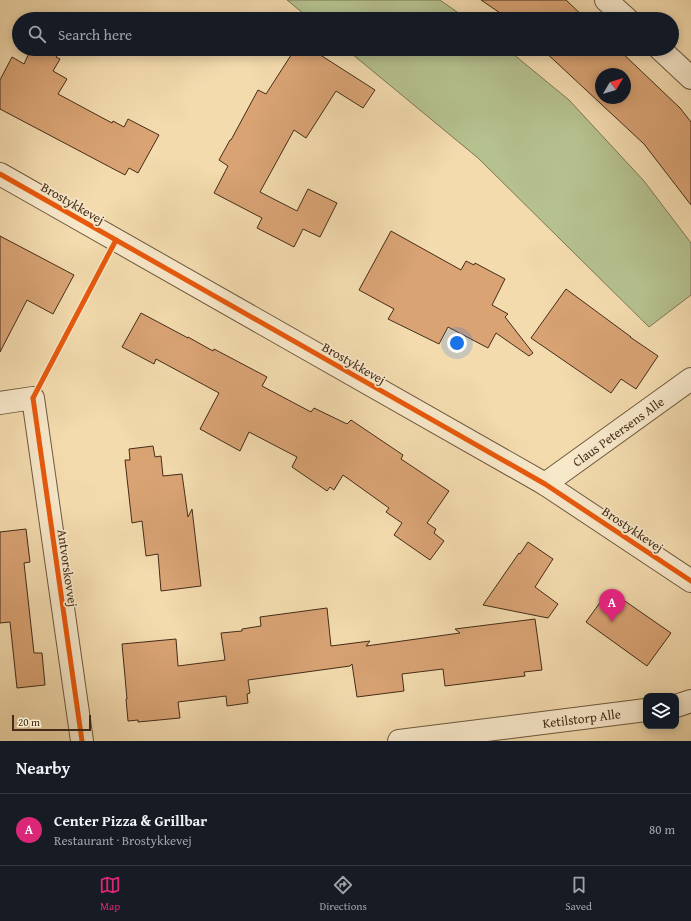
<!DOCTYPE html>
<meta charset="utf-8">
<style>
:root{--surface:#171b24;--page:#242831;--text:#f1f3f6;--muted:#9ea1a6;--line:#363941;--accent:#db2777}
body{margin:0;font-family:"Gentium Book Plus",serif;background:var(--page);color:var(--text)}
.controls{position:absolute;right:12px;bottom:12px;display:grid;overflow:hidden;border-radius:8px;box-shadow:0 2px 10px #0003}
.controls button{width:36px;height:36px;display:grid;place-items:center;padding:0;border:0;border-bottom:1px solid var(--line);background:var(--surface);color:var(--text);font:20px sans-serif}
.compass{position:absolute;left:595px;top:68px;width:36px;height:36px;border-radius:50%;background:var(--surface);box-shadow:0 2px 10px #0003;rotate:52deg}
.scale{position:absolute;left:12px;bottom:10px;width:79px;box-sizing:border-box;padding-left:4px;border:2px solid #442c19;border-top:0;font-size:11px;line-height:14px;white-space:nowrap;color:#442c19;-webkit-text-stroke:3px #f7e8ca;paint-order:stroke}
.you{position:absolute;left:457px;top:343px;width:14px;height:14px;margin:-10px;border:3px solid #fff;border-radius:50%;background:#1a73e8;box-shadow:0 0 0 6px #1a73e833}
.badge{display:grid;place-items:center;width:26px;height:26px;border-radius:50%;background:var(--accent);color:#fff;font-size:13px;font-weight:700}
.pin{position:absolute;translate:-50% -33px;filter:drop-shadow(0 1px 2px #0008)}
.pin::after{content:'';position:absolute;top:21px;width:14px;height:12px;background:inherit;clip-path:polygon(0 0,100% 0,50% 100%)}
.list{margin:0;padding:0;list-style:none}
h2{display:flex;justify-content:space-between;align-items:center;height:52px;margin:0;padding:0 16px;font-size:17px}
h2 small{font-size:13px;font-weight:400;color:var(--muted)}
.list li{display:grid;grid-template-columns:26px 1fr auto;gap:12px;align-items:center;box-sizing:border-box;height:72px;padding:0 16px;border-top:1px solid var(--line)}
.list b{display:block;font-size:15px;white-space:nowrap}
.list p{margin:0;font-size:13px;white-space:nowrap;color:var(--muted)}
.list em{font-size:13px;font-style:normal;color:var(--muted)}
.icon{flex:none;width:22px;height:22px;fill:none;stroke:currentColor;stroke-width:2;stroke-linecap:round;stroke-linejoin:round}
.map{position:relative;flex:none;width:691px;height:741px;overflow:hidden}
.search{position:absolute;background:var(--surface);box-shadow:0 2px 10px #0003;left:12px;right:12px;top:12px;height:44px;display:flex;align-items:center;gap:10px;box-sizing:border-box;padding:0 14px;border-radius:22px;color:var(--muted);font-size:15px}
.sheet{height:124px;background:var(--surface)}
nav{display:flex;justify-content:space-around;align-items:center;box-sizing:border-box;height:56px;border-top:1px solid var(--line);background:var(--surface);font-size:11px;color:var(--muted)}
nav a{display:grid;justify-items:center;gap:2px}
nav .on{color:var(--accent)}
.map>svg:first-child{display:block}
.green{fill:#b5c18f;stroke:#7c7654}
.building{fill:#d9a374;stroke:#442c19;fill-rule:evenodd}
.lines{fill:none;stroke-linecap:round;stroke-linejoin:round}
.minor-casing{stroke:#70583e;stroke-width:24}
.tertiary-casing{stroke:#70583e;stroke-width:24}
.minor{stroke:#f7e8ca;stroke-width:22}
.tertiary{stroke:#f7e8ca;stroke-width:22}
.cycleway-casing{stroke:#f7e8ca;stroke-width:8}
.cycleway{stroke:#e8590c;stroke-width:5}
.labels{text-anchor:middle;stroke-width:3.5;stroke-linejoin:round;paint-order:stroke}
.street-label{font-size:13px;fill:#442c19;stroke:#f7e8ca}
</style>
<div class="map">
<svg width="691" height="741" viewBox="0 0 691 741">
<rect width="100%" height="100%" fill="#f3dbae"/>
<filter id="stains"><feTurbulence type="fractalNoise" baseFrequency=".005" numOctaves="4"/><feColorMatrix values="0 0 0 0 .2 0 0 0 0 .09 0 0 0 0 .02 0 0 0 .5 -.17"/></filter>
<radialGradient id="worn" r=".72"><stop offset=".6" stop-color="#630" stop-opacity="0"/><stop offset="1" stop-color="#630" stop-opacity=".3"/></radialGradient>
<g class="green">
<path d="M 287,0 L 440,0 L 467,19 L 310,19 Z"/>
<path d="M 346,49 L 507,49 L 569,100 L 644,181 L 691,243 L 691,295 L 649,327 L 478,158 Z"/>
</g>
<g class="building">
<path d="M 481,0 L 566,0 L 586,19 L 509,19 Z"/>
<path d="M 31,49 L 61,49 L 56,57 L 60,59 L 53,71 L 67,79 L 58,94 L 112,123 L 113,121 L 124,127 L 128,119 L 159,135 L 138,173 L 129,168 L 125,175 L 0,109 L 0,80 L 12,57 L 24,64 Z"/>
<path d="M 295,49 L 311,49 L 375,90 L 363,108 L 336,91 L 306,138 L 294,130 L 260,192 L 297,211 L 308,189 L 337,203 L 320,237 L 303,229 L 294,247 L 257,228 L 262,218 L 214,193 L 228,166 L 219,160 L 230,140 L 231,140 L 258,90 L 266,94 Z"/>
<path d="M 542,49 L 618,49 L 680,108 L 691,122 L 691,205 L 644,144 ZM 601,74 L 625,74 L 625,98 L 601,98 Z"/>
<path d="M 391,231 L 461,270 L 466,261 L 474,265 L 475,263 L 505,279 L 492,305 L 508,314 L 505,317 L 533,353 L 529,356 L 496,333 L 488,348 L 448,327 L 439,344 L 388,319 L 394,309 L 359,290 Z"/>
<path d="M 0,236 L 74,275 L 53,314 L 27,300 L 0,352 Z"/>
<path d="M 566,289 L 631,337 L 630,337 L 658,356 L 636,389 L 621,379 L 611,393 L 531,338 Z"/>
<path d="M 141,313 L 188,338 L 188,337 L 213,351 L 214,349 L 267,377 L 262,386 L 311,412 L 314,408 L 347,424 L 351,420 L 403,455 L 401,459 L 449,491 L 427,523 L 436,529 L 434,533 L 444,541 L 430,560 L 394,535 L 402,523 L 386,512 L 389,508 L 343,475 L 334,490 L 330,487 L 327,491 L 292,467 L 297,457 L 249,432 L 240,451 L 200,429 L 219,393 L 156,359 L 154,364 L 122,347 Z"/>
<path d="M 153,446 L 155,457 L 161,456 L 163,476 L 182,474 L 188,517 L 192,509 L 201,586 L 161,591 L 158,554 L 146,556 L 142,521 L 132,523 L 125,460 L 130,460 L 129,449 Z"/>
<path d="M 26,529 L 30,562 L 24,563 L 34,653 L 42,653 L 45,685 L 17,688 L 10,622 L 0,623 L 0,532 Z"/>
<path d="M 528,542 L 553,559 L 535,587 L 558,604 L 548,618 L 483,605 L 519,553 L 520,554 Z"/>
<path d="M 609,590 L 671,633 L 647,666 L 586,622 Z"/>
<path d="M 327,608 L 331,646 L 370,641 L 366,646 L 460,633 L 455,629 L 535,619 L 542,670 L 524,672 L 525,676 L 445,686 L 443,669 L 402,674 L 404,691 L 357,697 L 352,664 L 350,666 L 248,680 L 250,693 L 247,694 L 248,703 L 227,706 L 226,696 L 178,702 L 180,718 L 138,722 L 138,720 L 128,721 L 126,699 L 127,699 L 122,644 L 176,639 L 178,666 L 225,660 L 221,633 L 242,631 L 242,629 L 261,626 L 260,617 Z"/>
</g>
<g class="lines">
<defs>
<g id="minor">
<path d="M 606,0 L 627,19"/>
<path d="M 660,49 L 691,78"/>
<path d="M 0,403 L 33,398 L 82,741"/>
<path id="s1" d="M 545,484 L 691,379"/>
<path d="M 676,706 L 691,701"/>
<path id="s2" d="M 399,741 L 646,710"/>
</g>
<path id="tertiary" d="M 0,174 L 545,484 L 691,581"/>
</defs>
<use href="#minor" class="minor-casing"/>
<use href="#tertiary" class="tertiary-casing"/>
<use href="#minor" class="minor"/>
<use href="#tertiary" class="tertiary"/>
<defs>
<g id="cycleway">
<path d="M 0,174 L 545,484 L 691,581"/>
<path d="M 33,398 L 82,741"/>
<path d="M 33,398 L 116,240"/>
</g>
</defs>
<use href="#cycleway" class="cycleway-casing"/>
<use href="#cycleway" class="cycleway"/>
</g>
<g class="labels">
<g class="street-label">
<text transform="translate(73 203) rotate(30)" y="5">Brostykkevej</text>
<text transform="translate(354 363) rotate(30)" y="5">Brostykkevej</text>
<text dy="5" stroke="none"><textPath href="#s1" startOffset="90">Claus Petersens Alle</textPath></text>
<text transform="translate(633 529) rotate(34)" y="5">Brostykkevej</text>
<text transform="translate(68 568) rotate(82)" y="5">Antvorskovvej</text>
<text dy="5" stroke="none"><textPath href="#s2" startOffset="184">Ketilstorp Alle</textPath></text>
</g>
</g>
<rect width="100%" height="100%" filter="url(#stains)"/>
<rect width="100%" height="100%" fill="url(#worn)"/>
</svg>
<div class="controls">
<button><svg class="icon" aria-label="layers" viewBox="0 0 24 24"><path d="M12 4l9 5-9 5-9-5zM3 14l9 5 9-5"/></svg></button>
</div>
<svg class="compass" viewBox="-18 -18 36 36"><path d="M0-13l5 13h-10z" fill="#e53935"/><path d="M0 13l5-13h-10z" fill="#9ea1a6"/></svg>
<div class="scale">20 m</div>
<div class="you"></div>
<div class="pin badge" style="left:612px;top:622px">A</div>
<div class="search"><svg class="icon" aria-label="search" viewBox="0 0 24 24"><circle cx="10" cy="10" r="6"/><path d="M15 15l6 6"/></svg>Search here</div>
</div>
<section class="sheet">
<h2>Nearby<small></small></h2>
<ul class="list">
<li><span class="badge">A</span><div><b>Center Pizza &amp; Grillbar</b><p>Restaurant · Brostykkevej</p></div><em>80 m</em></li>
</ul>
</section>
<nav>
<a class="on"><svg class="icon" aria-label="map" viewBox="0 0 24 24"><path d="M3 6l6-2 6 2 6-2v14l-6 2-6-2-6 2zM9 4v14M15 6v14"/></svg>Map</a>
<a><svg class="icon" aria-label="directions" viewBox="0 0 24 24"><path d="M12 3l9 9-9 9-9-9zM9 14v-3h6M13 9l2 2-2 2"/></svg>Directions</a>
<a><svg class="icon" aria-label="saved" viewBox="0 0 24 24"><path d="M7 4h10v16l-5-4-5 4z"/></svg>Saved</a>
</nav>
